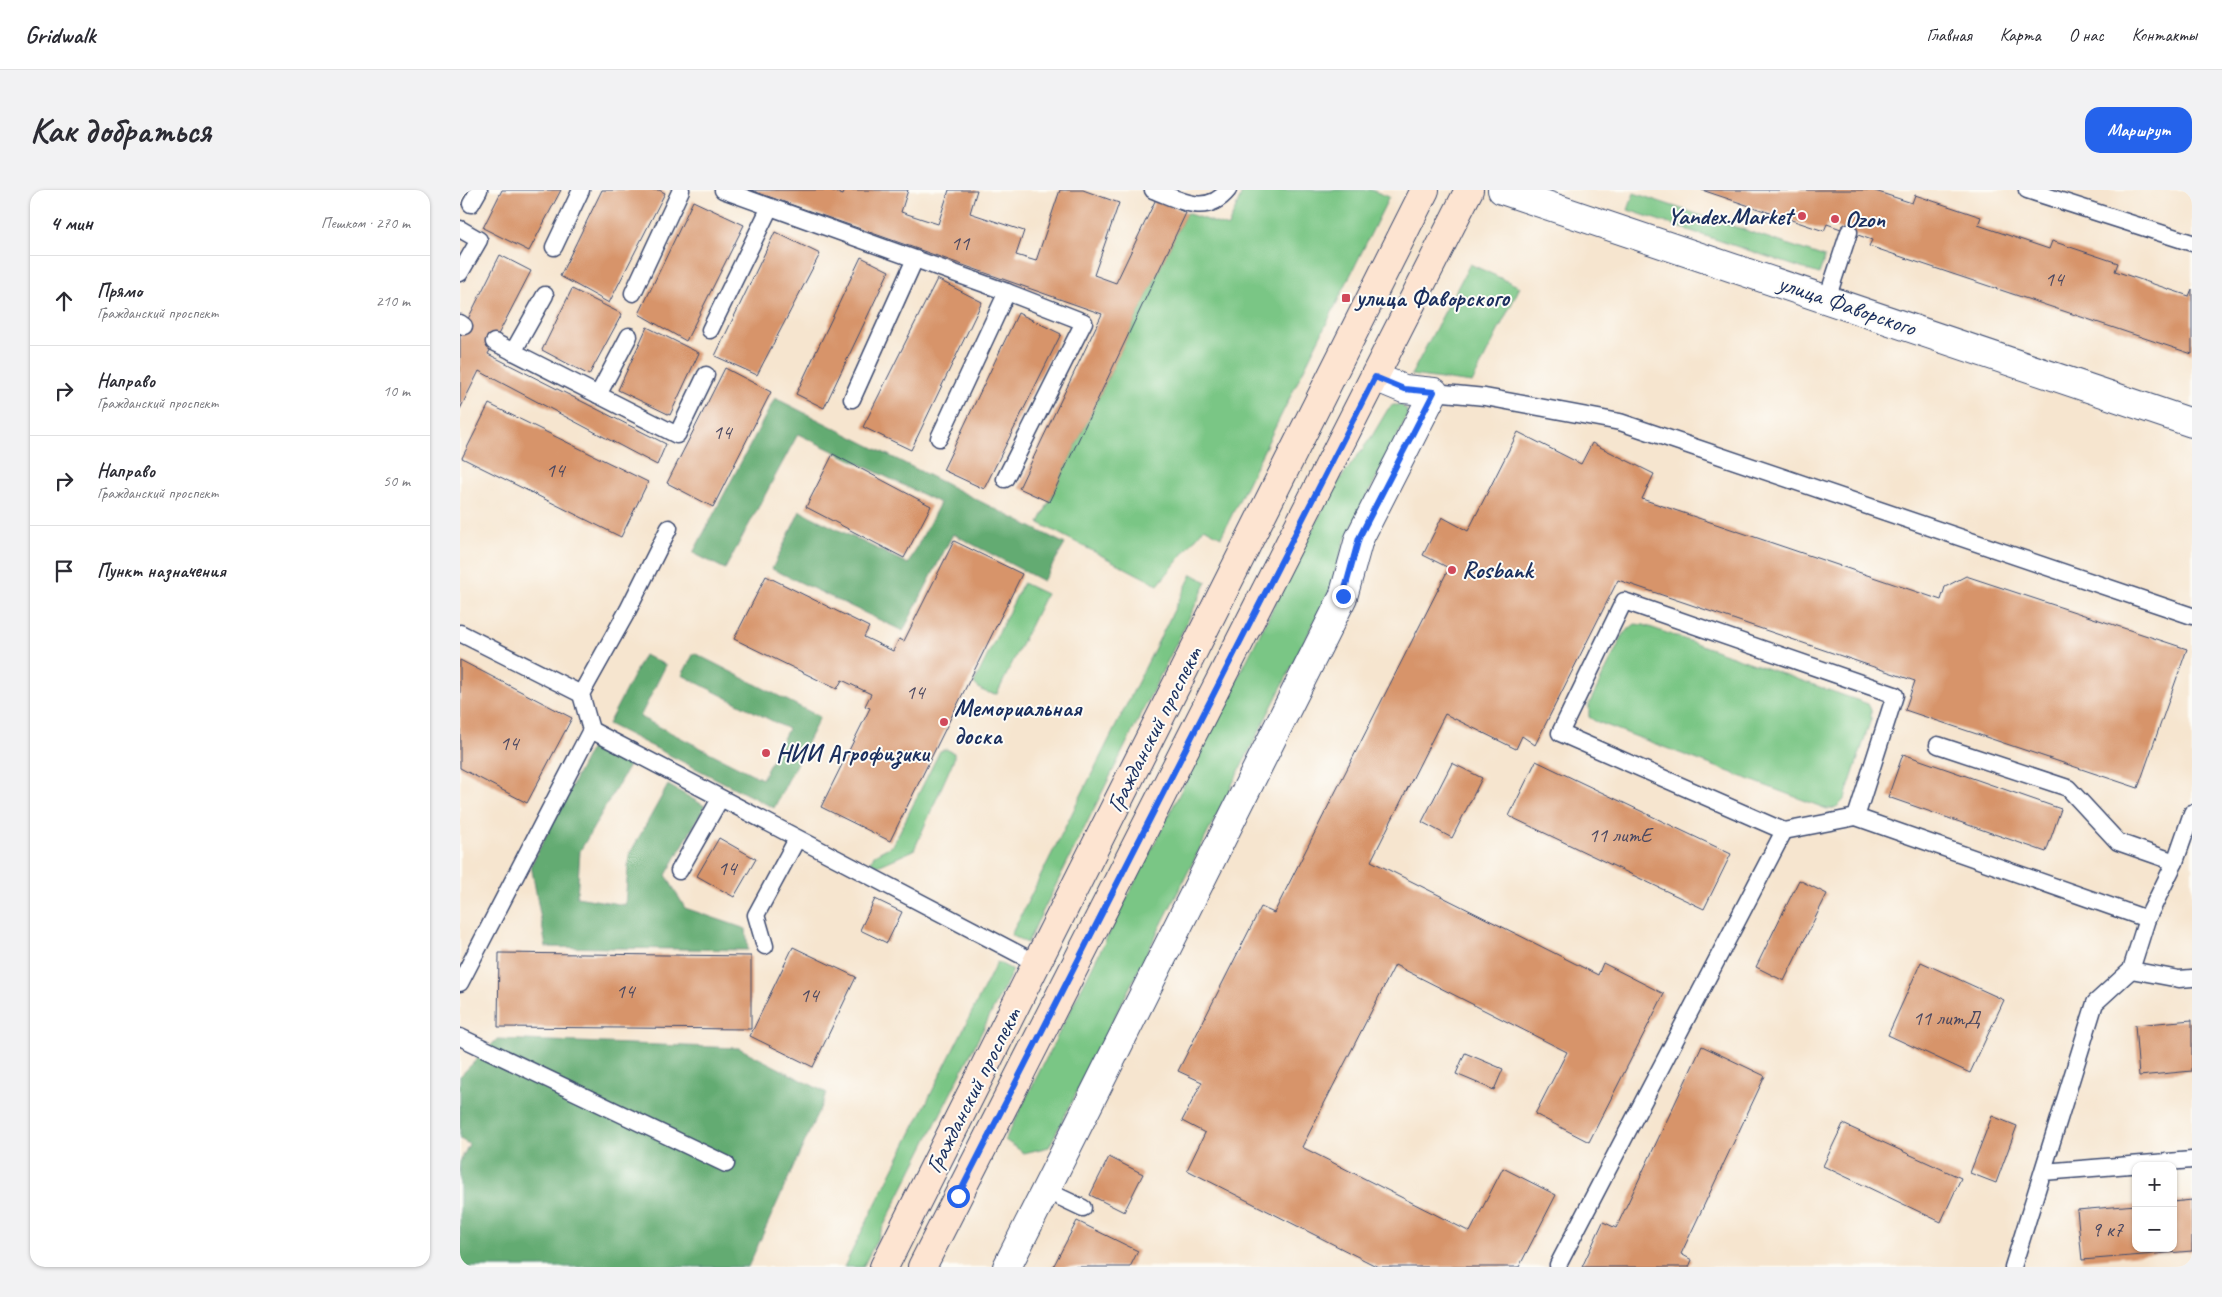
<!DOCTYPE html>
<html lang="ru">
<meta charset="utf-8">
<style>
:root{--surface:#fff;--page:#f2f2f3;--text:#2b2b33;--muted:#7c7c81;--line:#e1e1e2;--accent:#2563eb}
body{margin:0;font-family:Caveat,sans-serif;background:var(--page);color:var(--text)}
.controls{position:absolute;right:15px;bottom:15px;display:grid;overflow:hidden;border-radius:10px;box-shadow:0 1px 4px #0004}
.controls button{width:45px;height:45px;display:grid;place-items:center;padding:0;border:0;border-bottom:1px solid var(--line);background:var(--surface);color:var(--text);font:25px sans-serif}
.stop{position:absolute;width:15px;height:15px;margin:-11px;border:4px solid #2563eb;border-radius:50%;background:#fff}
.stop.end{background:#2563eb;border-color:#fff;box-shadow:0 1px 5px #0008}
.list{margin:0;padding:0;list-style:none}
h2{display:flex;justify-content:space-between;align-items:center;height:65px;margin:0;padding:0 20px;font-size:21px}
h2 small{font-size:16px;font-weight:400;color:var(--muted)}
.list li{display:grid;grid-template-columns:32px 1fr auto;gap:15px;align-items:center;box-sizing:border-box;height:90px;padding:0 20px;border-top:1px solid var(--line)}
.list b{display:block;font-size:19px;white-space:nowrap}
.list p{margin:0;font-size:16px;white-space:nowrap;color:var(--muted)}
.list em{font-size:16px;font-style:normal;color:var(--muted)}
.icon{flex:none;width:28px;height:28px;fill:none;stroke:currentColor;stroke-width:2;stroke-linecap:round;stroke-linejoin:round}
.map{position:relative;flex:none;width:1732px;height:1077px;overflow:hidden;border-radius:15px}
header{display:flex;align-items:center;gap:30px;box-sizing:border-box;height:70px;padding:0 25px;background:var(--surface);border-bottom:1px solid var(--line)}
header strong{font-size:24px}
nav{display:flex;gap:28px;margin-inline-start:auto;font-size:18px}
.intro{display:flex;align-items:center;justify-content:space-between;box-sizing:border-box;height:120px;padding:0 30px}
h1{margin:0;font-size:35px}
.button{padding:12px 22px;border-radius:15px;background:var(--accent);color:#fff;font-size:18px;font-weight:700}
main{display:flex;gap:30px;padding:0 30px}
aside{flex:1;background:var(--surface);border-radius:15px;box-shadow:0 1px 4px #0004}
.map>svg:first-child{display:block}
.green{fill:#7ac685;stroke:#4a7a72}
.forest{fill:#63ab72;stroke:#3f6d68}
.building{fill:#d7946b}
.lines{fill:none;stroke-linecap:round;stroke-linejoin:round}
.lane-casing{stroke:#3c4a6f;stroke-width:19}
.street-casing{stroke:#3c4a6f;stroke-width:30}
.secondary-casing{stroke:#3c4a6f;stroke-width:30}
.lane{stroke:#fff;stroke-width:16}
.street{stroke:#fff;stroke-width:28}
.secondary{stroke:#fde4d1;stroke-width:28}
.route{stroke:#2563eb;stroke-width:6}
.poi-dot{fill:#d1495b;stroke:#fdfcf7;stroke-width:2}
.labels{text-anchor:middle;stroke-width:4;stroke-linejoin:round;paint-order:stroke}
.number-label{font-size:21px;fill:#4a4861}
.poi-label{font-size:24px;font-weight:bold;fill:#1b2f5e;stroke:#fdfcf7;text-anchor:start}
.street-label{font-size:24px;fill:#1b2f5e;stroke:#fdfcf7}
</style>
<header>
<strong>Gridwalk</strong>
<nav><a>Главная</a><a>Карта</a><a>О нас</a><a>Контакты</a></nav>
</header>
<div class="intro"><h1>Как добраться</h1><a class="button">Маршрут</a></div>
<main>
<aside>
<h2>4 мин<small>Пешком · 270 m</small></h2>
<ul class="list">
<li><svg class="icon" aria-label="ahead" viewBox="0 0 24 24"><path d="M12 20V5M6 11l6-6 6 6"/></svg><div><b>Прямо</b><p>Гражданский проспект</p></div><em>210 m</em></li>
<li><svg class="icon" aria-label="right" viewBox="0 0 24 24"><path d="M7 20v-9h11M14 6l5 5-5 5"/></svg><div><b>Направо</b><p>Гражданский проспект</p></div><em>10 m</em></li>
<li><svg class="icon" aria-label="right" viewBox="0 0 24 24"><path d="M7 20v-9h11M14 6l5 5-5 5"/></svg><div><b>Направо</b><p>Гражданский проспект</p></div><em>50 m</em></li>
<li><svg class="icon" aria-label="arrive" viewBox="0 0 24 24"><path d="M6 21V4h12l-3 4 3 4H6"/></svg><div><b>Пункт назначения</b></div></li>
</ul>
</aside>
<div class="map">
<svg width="1732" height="1077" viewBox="0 0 1732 1077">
<rect width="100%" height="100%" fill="#fdfcf7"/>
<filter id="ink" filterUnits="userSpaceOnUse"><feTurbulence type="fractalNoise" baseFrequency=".02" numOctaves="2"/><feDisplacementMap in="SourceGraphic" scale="10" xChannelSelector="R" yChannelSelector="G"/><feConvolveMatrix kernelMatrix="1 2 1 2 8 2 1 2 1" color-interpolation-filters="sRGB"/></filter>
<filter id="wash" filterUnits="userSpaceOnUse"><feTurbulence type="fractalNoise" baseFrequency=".0096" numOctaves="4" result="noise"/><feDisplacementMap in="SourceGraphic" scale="20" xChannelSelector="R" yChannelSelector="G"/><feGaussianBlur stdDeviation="1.12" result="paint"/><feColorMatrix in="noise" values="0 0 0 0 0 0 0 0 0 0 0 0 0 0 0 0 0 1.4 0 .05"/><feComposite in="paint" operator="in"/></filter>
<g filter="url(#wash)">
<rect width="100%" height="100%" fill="#f6e5cf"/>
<g class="green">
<path d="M 783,0 L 911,0 L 929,7 L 761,347 L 744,338 L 698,395 L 579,333 L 726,23 L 768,37 Z"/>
<path d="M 1174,3 L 1365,67 L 1359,84 L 1168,20 Z"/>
<path d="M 1010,74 L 1060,97 L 1012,193 L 951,185 Z"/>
<path d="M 933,215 L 941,215 L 947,220 L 947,227 L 884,352 L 869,403 L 589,957 L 564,963 L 545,950 L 873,299 L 912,246 L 928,219 Z"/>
<path d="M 732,384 L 747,392 L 567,753 L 551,745 Z"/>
<path d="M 563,393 L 586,404 L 537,504 C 526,503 520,501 514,493 Z"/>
<path d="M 1175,434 L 1184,435 L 1408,514 L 1411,520 L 1411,529 L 1385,608 C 1380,615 1376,619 1367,619 L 1135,531 L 1129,527 L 1129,514 L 1164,443 Z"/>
<path d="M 486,559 L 494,563 L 494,569 L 454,660 L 418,676 L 411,672 L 414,665 L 433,655 L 480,561 Z"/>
<path d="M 537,772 L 553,780 L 403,1077 L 384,1077 Z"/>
</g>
<g class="forest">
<path d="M 315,208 L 605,354 L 583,391 L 493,344 L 443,441 L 312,379 L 340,321 L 448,374 L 480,313 L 338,244 L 265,379 L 233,363 Z"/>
<path d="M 234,463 L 360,527 L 314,618 L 148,534 L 184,465 L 206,475 L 180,527 L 302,589 L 328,539 L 222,485 Z"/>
<path d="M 133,554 L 170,574 L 120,661 L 117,707 L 165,715 L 169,665 L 208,595 L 245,616 L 206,685 L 225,718 L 286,739 L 288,760 L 86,757 L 71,675 Z"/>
<path d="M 37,849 L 279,858 L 367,903 L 288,1077 L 0,1077 L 0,972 L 9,954 L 0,949 L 0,886 Z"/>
</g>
<g id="blocks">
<g class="building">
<path d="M 42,0 L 101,0 L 69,61 L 23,38 Z"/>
<path d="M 142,0 L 199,0 L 205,3 L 149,113 L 100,86 Z"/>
<path d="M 290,0 L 370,0 L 383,5 L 385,0 L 448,0 L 441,22 L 478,34 L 489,0 L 517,0 L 510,23 L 564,41 L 556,65 L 576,71 L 600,0 L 623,0 L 659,13 L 634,85 L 656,93 L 696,9 L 726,23 L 589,312 L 559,298 L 642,124 Z"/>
<path d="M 1242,0 L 1412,0 L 1452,13 L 1455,5 L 1521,27 L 1518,35 L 1589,59 L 1592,51 L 1658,73 L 1655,81 L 1729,106 L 1732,99 L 1732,164 L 1409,56 L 1412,50 L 1367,34 L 1364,41 Z"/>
<path d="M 233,11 L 284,35 L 226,151 L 179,124 Z"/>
<path d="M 315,42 L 360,64 L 297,185 L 255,166 Z"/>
<path d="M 40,65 L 71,81 L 28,164 L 206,254 L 197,275 L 19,181 L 0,219 L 0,145 Z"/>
<path d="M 401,67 L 429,81 L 364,218 L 336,204 Z"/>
<path d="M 477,89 L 522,112 L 451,260 L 403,237 Z"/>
<path d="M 112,99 L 162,124 L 129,185 L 82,160 Z"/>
<path d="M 558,123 L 601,144 L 524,299 L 483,280 Z"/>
<path d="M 187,137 L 239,163 L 210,225 L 158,200 Z"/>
<path d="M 265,178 L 311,202 L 253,317 L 207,293 Z"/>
<path d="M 29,214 L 188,292 L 161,347 L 2,268 Z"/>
<path d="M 1058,242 L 1121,274 L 1132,253 L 1194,284 L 1182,309 L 1481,410 L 1485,397 L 1506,386 L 1727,459 L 1678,598 L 1445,520 L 1455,491 L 1158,390 L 1075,555 L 1062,546 L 1056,559 L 985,524 L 911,671 L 1138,785 L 1143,773 L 1204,804 L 1129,952 L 1075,924 L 1107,862 L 935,775 L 842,957 L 1010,1042 L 1043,978 L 1096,1005 L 1059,1077 L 918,1077 L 727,980 L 745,943 L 722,931 L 742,892 L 718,881 L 801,717 L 814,723 L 989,378 L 963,365 L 982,327 L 1008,341 Z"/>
<path d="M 373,264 L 471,316 L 444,368 L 346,317 Z"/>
<path d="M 494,351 L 562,384 L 430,651 L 361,617 L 410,518 L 405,516 L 411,504 L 382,490 L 377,499 L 274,449 L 306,386 L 409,437 L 404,447 L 433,461 L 439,449 L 444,451 Z"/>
<path d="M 0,470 L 112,528 L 67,613 L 0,578 Z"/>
<path d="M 1443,564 L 1601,619 L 1586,662 L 1428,607 Z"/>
<path d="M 1076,571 L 1271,664 L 1244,719 L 1049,626 Z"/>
<path d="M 992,573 L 1022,588 L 992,648 L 962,632 Z"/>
<path d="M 259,648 L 296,669 L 274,707 L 237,686 Z"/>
<path d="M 1339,690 L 1367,704 L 1324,791 L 1296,777 Z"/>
<path d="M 415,709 L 442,722 L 427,753 L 400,740 Z"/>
<path d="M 333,757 L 396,787 L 353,877 L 290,846 Z"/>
<path d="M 39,763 L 291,766 L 291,839 L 38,837 Z"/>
<path d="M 1461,772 L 1544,810 L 1510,883 L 1428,845 Z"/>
<path d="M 1732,830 L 1732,881 L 1679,886 L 1675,835 Z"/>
<path d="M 1242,856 L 1305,886 L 1221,1064 L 1232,1070 L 1229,1077 L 1122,1077 L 1143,1032 L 1156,1038 Z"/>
<path d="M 1005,863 L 1043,879 L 1034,900 L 996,884 Z"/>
<path d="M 1532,926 L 1557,936 L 1536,993 L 1510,983 Z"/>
<path d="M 1383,934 L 1501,988 L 1481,1032 L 1363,976 Z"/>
<path d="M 649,967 L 683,984 L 664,1022 L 630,1005 Z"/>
<path d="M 1732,1010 L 1732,1061 L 1622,1070 L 1617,1020 L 1676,1015 L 1676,1058 L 1713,1058 L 1713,1012 Z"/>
<path d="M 617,1031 L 678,1061 L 670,1077 L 593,1077 Z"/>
</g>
</g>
</g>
<g filter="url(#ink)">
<use href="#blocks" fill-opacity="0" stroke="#3c4a6f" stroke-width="1"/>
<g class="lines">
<defs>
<g id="lane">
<path d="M 263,0 L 547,102 L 624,132 L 545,289"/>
<path d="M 693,0 C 720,10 746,27 768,0"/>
<path d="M 1567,0 L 1732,53"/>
<path d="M 11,14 L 19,0"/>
<path d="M 0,39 L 19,50 L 0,83"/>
<path d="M 94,57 L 121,0"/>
<path d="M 173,103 L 221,0"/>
<path d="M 1367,109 L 1389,42"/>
<path d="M 0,133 L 4,136"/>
<path d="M 250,140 L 310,17"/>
<path d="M 34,152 L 217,245 L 246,185"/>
<path d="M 53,162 L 85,105"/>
<path d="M 974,202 L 1025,207 L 1160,232 L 1732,426"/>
<path d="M 138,205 L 169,146"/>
<path d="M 392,209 L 455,69"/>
<path d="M 479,248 L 547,102"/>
<path d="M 0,443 L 121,504"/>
<path d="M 131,540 L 576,773"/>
<path d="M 1478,555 L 1608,598 L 1658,652 L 1715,672"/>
<path d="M 1396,627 L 1435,505 L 1164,411 L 1100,543 L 1324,641 L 1396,627 L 1687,729"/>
<path d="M 219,681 L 260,609"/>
<path d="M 305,756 L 296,725 L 337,649"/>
<path d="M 1671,780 L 1719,789 L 1732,788"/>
<path d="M 0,793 L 131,540 L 121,504 L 168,420 L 209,338"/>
<path d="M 0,847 L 266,974"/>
<path d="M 1583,982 L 1732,970"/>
<path d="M 585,1000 L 623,1018"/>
<path d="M 1098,1075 L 1324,641"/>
<path d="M 1553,1077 L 1635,813 L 1671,780 L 1687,729 L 1715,672 L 1732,623"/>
</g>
<g id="street">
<path d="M 1042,0 L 1732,233"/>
<path d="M 547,1077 L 883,407 L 899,349 L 974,202 L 944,199 L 915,187"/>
</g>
<g id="secondary">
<path d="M 424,1077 L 965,0"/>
<path d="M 462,1077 L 1009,0"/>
</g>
</defs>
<use href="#lane" class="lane-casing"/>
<use href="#street" class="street-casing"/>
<use href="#secondary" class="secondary-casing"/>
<use href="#lane" class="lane"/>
<use href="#street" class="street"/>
<use href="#secondary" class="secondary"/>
</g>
</g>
<g class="lines" filter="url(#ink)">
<path class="route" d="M 498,1006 L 915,187 L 944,199 L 974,202 L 899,348 L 883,406"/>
</g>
<g class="poi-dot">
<circle cx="1342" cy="26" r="5"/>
<circle cx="1375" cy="29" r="5"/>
<rect x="881" y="103" width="10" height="10" rx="2.5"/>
<circle cx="992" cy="380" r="5"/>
<circle cx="484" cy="532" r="5"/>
<circle cx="306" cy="563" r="5"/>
</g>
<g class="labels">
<g class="number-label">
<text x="500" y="60">11</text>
<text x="1594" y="96">14</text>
<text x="262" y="249">14</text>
<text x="95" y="287">14</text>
<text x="455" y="509">14</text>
<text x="49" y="560">14</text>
<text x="1160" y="652">11 литЕ</text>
<text x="267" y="685">14</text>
<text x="165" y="808">14</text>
<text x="349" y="812">14</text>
<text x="1486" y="835">11 литД</text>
<text x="1647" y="1046">9 к7</text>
</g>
<g class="poi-label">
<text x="1332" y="34" text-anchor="end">Yandex.Market</text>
<text x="1385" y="37">Ozon</text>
<text x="896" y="116">улица Фаворского</text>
<text x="1002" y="388">Rosbank</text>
<text x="494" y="526">Мемориальная<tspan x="494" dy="28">доска</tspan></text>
<text x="316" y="571">НИИ Агрофизики</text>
</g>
<g class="street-label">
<text transform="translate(1387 115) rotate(19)" y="8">улица Фаворского</text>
<text transform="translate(694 539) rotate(-63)" y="8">Гражданский проспект</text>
<text transform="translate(513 900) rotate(-63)" y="8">Гражданский проспект</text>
</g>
</g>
</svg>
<div class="controls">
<button>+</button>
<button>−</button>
</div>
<div class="stop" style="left:498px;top:1006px"></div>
<div class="stop end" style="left:883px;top:406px"></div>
</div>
</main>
